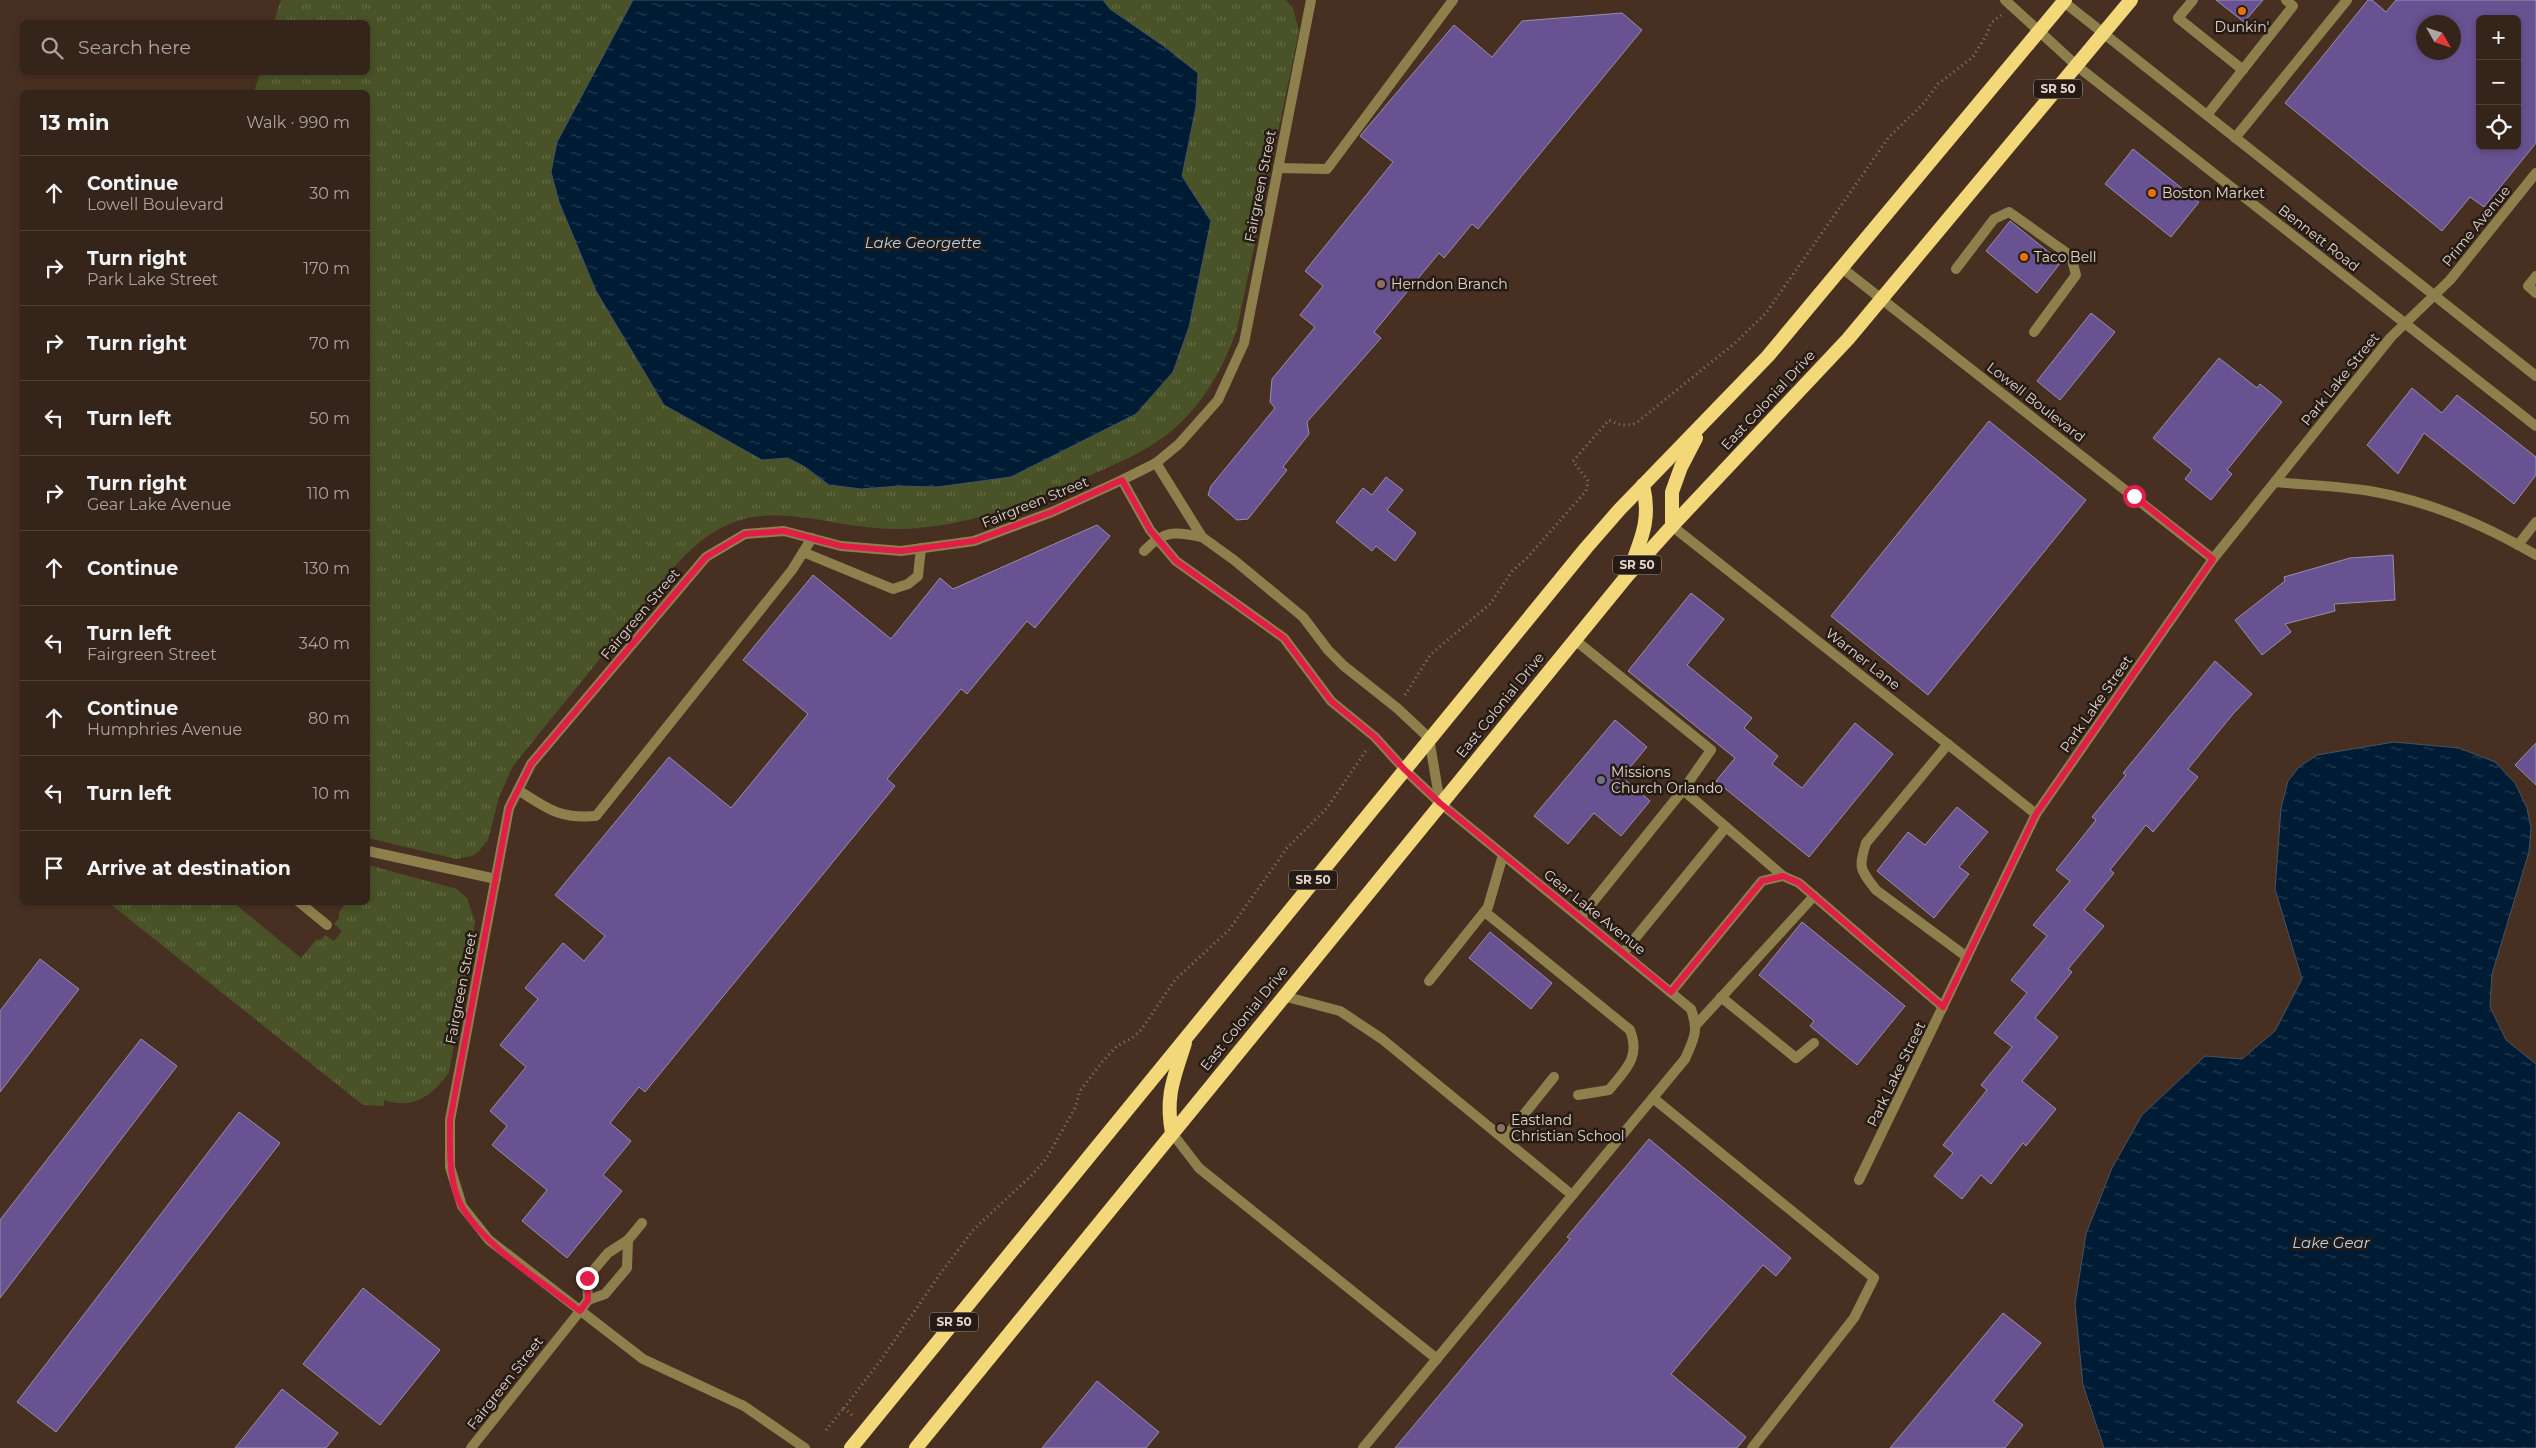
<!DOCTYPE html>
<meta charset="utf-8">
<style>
:root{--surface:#35241a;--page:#403027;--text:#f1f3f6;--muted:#aaa4a2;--line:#4f4139}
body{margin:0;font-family:Montserrat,sans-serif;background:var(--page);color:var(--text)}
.controls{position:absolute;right:15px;top:15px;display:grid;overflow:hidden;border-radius:8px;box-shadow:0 2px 8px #0003}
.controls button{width:45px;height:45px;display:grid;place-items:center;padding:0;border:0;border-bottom:1px solid var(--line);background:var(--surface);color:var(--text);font:25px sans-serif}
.compass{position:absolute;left:2416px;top:15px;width:45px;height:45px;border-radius:50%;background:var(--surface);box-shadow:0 2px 8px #0003;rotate:129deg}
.stop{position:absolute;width:15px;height:15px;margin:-11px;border:4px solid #e11d48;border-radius:50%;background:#fff}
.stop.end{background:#e11d48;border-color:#fff;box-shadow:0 1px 5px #0008}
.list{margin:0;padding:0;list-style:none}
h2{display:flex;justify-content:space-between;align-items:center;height:65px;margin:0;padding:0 20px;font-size:21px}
h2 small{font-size:16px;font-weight:400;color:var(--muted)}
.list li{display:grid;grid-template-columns:32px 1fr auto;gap:15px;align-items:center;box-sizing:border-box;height:75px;padding:0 20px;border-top:1px solid var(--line)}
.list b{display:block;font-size:19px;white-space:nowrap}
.list p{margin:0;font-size:16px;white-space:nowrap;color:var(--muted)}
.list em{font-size:16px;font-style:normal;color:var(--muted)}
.icon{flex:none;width:28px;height:28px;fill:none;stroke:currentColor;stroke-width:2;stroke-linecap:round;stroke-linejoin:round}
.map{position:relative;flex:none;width:2536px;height:1448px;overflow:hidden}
.search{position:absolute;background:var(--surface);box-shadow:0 2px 8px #0003;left:20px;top:20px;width:350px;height:55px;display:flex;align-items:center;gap:12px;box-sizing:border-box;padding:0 18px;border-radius:8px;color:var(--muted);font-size:19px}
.panel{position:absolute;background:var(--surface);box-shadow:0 2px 8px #0003;left:20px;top:90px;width:350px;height:815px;border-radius:8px}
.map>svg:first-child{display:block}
.grass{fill:url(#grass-tufts)}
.water{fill:url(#water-ripples);stroke:#445362}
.building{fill:#695292;stroke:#978faa;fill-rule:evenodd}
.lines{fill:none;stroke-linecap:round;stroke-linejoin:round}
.path{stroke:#8c796d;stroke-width:3;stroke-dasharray:1 4;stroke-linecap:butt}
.service{stroke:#8e804c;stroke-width:10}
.minor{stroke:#8e804c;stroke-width:10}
.tertiary{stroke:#8e804c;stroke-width:10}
.trunk{stroke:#f2d878;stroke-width:14}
.route{stroke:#e11d48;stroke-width:6}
.food-dot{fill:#e8710a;stroke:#251b14;stroke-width:2}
.education-dot{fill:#8d6e63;stroke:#251b14;stroke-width:2}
.worship-dot{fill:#6b7280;stroke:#251b14;stroke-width:2}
.labels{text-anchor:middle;stroke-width:5;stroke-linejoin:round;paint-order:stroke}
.shield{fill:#251b14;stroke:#a99c93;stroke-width:1}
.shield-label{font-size:12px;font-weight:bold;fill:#e1d3ca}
.poi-label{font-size:14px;fill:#e1d3ca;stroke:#251b14;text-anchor:start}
.street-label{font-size:14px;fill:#e1d3ca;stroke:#251b14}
.water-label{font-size:15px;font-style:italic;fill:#b4d3f0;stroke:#251b14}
</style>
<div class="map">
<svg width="2536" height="1448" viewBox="0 0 2536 1448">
<defs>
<pattern id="grass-tufts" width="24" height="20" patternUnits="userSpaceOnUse" patternTransform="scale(1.25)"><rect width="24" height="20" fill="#495327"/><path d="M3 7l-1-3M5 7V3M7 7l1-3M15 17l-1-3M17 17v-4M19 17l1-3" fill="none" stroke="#636b45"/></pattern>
<pattern id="water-ripples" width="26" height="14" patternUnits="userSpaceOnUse" patternTransform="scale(1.25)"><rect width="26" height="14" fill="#001c35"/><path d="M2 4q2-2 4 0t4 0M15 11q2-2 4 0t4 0" fill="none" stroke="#253c51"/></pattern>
</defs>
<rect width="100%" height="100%" fill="#473022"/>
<g class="grass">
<path d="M 281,0 L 633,0 L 626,14 L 762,460 L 787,458 L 805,467 L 829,485 L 861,489 L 899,486 L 1211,221 L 1182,176 L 1196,107 L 1198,74 L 1165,47 L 1110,9 L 1103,0 L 1286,0 L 1293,8 L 1299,31 L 1237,329 C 1224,366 1207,398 1178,425 C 1150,451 1114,465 1079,480 C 1020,505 967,527 901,529 C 810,530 751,480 676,565 L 513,766 L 499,797 L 488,840 L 478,852 L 472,856 L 456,859 L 368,838 L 368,92 L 254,92 L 260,73 L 368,72 L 368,22 L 274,22 Z"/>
<path d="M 368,865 L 457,889 L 467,898 L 475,922 L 449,1072 C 433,1096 412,1110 384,1100 L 384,1106 L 363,1105 L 109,903 L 234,903 L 301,958 L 316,940 L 322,939 L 325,935 L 334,941 L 342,931 L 334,924 L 339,918 L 339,912 L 346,903 L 368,902 Z"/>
</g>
<g class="water">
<path d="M 633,0 L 1103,0 L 1110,9 L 1165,47 L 1198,73 L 1196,107 L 1182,176 L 1211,221 L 1189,327 L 1173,372 L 1136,414 L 1011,477 L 937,487 L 899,486 L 861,489 L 829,485 L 805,467 L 788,458 L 762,460 L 664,405 L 596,291 L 559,202 L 551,172 L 557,142 Z"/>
<path d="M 2394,742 L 2459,748 L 2495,762 L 2515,783 L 2527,808 L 2531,828 L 2529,852 L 2492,974 L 2490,1007 L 2506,1040 L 2536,1064 L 2536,1448 L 2104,1448 L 2083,1385 L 2075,1304 L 2086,1234 L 2112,1168 L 2142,1115 L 2205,1056 L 2242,1059 L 2275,1031 L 2302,979 L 2275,889 L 2281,808 L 2288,781 L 2299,767 L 2317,755 Z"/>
</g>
<g class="building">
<path d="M 2216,0 L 2263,0 L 2244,22 Z"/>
<path d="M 2368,0 L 2372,0 L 2386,12 L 2396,0 L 2536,0 L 2536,143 L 2484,207 L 2470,197 L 2442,231 L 2285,103 ZM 2480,19 L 2517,19 L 2517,146 L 2480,146 ZM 2424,22 L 2454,22 L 2454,52 L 2424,52 Z"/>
<path d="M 1622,13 L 1642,30 L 1478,229 L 1472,224 L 1444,258 L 1439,253 L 1374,332 L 1381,338 L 1307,422 L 1309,434 L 1283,467 L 1287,470 L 1248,519 L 1237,520 L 1208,495 L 1211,486 L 1275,408 L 1270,402 L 1272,379 L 1315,327 L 1300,315 L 1323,286 L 1305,271 L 1393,162 L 1360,136 L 1454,25 L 1492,57 L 1522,21 Z"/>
<path d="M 2133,149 L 2199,202 L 2171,237 L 2105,184 Z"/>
<path d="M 2010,221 L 2061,262 L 2037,293 L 1986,251 Z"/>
<path d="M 2091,313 L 2115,332 L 2060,400 L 2037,381 Z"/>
<path d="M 2219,358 L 2257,388 L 2260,384 L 2282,402 L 2227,470 L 2232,474 L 2211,500 L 2185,479 L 2192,470 L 2153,438 Z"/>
<path d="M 2412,388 L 2442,413 L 2457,395 L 2536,457 L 2536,475 L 2514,504 L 2424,433 L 2398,474 L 2367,445 Z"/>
<path d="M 1989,421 L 2086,500 L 1928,695 L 1831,616 Z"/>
<path d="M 1386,477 L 1403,490 L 1387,510 L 1416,533 L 1395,561 L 1376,546 L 1372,551 L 1336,522 L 1363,488 L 1372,495 Z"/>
<path d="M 1097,525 L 1110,536 L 1035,628 L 1027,621 L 967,694 L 961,689 L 887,779 L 895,786 L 645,1092 L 639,1087 L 610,1123 L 631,1141 L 603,1175 L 622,1191 L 567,1258 L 522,1221 L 547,1190 L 492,1145 L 507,1126 L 490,1111 L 526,1067 L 500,1045 L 538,999 L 525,988 L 563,943 L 584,961 L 605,936 L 555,895 L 669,757 L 731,808 L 808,714 L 743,660 L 813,575 L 891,639 L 940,578 L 953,589 Z"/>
<path d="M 2393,555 L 2395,600 L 2334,604 L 2335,611 L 2285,624 L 2291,632 L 2262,655 L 2235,620 L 2285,581 L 2284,577 L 2350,558 Z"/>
<path d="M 1691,593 L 1724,619 L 1687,665 L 1752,718 L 1744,728 L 1778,756 L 1772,764 L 1802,788 L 1855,723 L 1893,754 L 1809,857 L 1716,781 L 1735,758 L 1628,671 Z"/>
<path d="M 2215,661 L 2252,694 L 2233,714 L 2188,769 L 2198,777 L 2153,832 L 2146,825 L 2110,870 L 2114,873 L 2084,910 L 2104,926 L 2068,969 L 2072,972 L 2035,1018 L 2058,1037 L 2022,1081 L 2056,1109 L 2026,1146 L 2023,1143 L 1991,1184 L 1981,1175 L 1962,1199 L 1934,1176 L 1953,1153 L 1943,1145 L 1987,1090 L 1981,1085 L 2012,1047 L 1994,1033 L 2027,993 L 2011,980 L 2047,936 L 2033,925 L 2070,881 L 2056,870 L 2096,820 L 2092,817 L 2126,775 L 2123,773 Z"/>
<path d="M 1615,720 L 1647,747 L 1622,777 L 1650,801 L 1621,836 L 1594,813 L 1568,844 L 1534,816 Z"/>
<path d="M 2536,743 L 2536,785 L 2515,765 Z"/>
<path d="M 1957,807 L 1988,832 L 1959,867 L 1969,874 L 1934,918 L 1877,871 L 1908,832 L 1925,845 Z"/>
<path d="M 1802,922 L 1905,1006 L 1857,1065 L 1810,1026 L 1814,1021 L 1759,975 Z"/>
<path d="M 1490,932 L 1552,983 L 1531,1009 L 1469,958 Z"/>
<path d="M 40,959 L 79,989 L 0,1092 L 0,1011 Z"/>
<path d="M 141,1039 L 177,1066 L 0,1298 L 0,1220 Z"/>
<path d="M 239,1112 L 280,1143 L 56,1432 L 17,1402 Z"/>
<path d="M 1649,1139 L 1791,1258 L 1776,1276 L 1763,1265 L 1671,1374 L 1746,1437 L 1737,1448 L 1395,1448 L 1570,1239 L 1567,1237 Z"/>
<path d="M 363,1288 L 440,1350 L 380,1425 L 303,1364 Z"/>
<path d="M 2003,1313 L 2041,1343 L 1993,1401 L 2023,1425 L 2005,1448 L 1890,1448 Z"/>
<path d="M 1097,1381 L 1159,1432 L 1146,1448 L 1042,1448 Z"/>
<path d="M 282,1389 L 338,1433 L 326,1448 L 235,1448 Z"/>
</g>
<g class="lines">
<g class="path">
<path d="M 1405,695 L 1430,655 L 1490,604 L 1513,570 L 1527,558 L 1586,491 L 1588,481 L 1573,461 L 1609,420 C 1619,425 1625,427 1636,423 L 1735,343 L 1766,313 L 1889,137 L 1924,103 L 1938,84 L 1973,57 L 1986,36 L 1991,23 L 2001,15"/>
<path d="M 852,1415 L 844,1408 L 881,1360 L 940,1274 L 974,1229 L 1031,1176 L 1046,1159 L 1075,1108 L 1080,1091 L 1102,1062 L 1117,1046 L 1132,1038 L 1141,1030 L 1175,980 L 1229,930 L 1287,848 L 1327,808 L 1367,749"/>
<path d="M 826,1430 L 844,1408"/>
</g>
<g class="service">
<path d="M 2193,0 L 2178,18 L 2243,70"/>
<path d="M 2207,115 L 2293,6 L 2286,0"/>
<path d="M 2235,138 L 2347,0"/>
<path d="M 1278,168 L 1327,169 L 1453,0"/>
<path d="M 1956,269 L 1994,219 L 2009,212 L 2071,256 L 2076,275 L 2034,332"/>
<path d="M 2536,276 L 2528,286 L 2536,293"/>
<path d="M 1156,463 L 1202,537 L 1234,560 L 1303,617 L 1328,650 L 1344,666 L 1397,708 L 1429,738"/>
<path d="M 1122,480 L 1150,530 L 1176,561 L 1284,638 L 1331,701 L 1375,737 L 1404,769"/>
<path d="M 2518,545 L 2536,522"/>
<path d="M 1144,551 C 1164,530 1175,531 1202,537"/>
<path d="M 803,552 L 893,589 L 908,584 L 918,576 L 921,548"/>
<path d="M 1575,640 L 1711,750 L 1683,790"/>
<path d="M 1948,744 L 1866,843 C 1858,868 1860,869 1876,890 L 1967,957"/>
<path d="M 518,790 C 548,809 559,819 596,816 L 792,570 L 812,538"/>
<path d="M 368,851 L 496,879"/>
<path d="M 299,902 L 327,925"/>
<path d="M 1485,912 L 1630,1030 C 1641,1058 1625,1070 1609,1090 L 1578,1095"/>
<path d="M 1580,918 L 1683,790 L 1783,876"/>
<path d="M 1623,953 L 1726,827"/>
<path d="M 1429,981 L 1488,907 L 1503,855"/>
<path d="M 1671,992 L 1762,881 L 1783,876 L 1799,883 L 1943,1007"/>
<path d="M 1283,996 L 1340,1011 L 1382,1039 L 1572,1195"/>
<path d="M 1721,997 L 1796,1058 L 1814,1043"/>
<path d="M 1696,1025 L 1814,896"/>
<path d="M 1653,1098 L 1874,1278 L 1854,1318 L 1752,1448"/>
<path d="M 1172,1133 L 1199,1168 L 1437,1359"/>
<path d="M 1504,1139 L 1554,1077"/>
<path d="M 588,1300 L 587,1278 L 608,1253 L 628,1240 L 642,1223"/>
<path d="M 580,1311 L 588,1300 L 605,1294 L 627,1268 L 628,1240"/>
<path d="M 1363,1448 L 1685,1059"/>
</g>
<g class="minor">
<path d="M 2005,0 L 2039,31"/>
<path d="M 1842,268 L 2213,559"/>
<path d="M 2275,482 C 2306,485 2338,486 2370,491 C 2428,501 2485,525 2536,555"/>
<path d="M 1672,526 L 2036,814"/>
<path d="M 1429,738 L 1440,803"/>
<path d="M 1404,769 L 1440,803 L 1691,1009 C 1699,1032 1694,1038 1685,1059"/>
<path d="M 1859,1180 L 2036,814 L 2213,559 L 2391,337 L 2450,280 L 2536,173"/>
<path d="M 471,1448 L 580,1311"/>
<path d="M 805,1448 L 744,1406 L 643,1359 L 489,1240 L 462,1206 L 450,1167 L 450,1120 L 509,808 L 531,764 L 706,557 L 745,534 L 784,531 L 841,546 L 901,551 L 974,541 L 1052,512 L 1122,480 L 1156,463 L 1179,444 L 1218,400 L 1244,343 L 1311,0"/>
</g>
<g class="tertiary">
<path d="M 2064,2 L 2536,376"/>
<path d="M 2039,31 L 2077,66 L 2536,426"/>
</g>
<g class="trunk">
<path d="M 1672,526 L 1672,492 L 1681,467 L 1696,438"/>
<path d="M 1630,569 C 1642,537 1651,519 1643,485"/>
<path d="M 1172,1133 C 1165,1096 1174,1078 1185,1043"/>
<path d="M 851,1448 L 1586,548 L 1620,509 L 1768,356 L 2065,0"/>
<path d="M 916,1448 L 1627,576 L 1672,526 L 1848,339 L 2131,0"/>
</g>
</g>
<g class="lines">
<path class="route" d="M 587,1278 L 588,1300 L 580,1311 C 542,1281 487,1249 462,1207 C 448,1183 450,1147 450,1120 L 509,808 L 531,764 L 706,557 L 745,534 L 784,531 L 841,546 L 901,551 L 974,541 L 1052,512 L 1122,480 L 1150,530 L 1176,561 L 1284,638 L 1331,701 L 1375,737 L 1404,769 L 1440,803 L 1671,992 L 1762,881 L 1783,876 L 1799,883 L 1943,1007 L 2036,814 L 2213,559 L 2134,496"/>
</g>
<g class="food-dot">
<circle cx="2242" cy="11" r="5"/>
<circle cx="2152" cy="193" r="5"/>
<circle cx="2024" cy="257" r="5"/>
</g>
<g class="education-dot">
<circle cx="1381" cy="284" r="5"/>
<circle cx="1501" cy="1128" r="5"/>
</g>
<circle class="worship-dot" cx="1601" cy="780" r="5"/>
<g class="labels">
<g class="shield">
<rect x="2034" y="79.5" width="48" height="19" rx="4"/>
<rect x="1613" y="555.5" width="48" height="19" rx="4"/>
<rect x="1289" y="870.5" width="48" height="19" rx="4"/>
<rect x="930" y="1312.5" width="48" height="19" rx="4"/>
</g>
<g class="shield-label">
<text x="2058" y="93">SR 50</text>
<text x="1637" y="569">SR 50</text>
<text x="1313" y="884">SR 50</text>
<text x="954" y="1326">SR 50</text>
</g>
<g class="poi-label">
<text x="2242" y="32" text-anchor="middle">Dunkin'</text>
<text x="2162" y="198">Boston Market</text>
<text x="2034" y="262">Taco Bell</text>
<text x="1391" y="289">Herndon Branch</text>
<text x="1611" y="777">Missions<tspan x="1611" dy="16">Church Orlando</tspan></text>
<text x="1511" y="1125">Eastland<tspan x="1511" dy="16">Christian School</tspan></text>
</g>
<g class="street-label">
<text transform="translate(1260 186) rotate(-79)" y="5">Fairgreen Street</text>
<text transform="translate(2476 226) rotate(-51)" y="5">Prime Avenue</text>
<text transform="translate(2319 238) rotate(38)" y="5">Bennett Road</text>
<text transform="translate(2340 379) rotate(-51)" y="5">Park Lake Street</text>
<text transform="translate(1768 400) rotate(-47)" y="5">East Colonial Drive</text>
<text transform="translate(2036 402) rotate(38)" y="5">Lowell Boulevard</text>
<text transform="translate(1035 502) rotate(-22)" y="5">Fairgreen Street</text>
<text transform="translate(640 614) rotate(-50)" y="5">Fairgreen Street</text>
<text transform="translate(1863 659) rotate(38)" y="5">Warner Lane</text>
<text transform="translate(2096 704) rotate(-55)" y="5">Park Lake Street</text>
<text transform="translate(1500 705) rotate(-51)" y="5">East Colonial Drive</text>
<text transform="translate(1595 912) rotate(39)" y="5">Gear Lake Avenue</text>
<text transform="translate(461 988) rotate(-79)" y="5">Fairgreen Street</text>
<text transform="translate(1244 1018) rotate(-51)" y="5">East Colonial Drive</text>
<text transform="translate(1896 1074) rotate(-64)" y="5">Park Lake Street</text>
<text transform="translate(505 1383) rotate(-52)" y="5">Fairgreen Street</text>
</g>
<g class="water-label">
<text x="923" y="248">Lake Georgette</text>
<text x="2331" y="1248">Lake Gear</text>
</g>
</g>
</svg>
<div class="controls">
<button>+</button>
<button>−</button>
<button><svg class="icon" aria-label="locate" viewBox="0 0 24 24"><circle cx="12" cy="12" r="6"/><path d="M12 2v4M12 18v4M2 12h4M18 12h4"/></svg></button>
</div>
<svg class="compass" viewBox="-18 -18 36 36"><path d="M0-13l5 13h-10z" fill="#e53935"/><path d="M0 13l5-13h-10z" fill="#aaa4a2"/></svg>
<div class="stop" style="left:2134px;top:496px"></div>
<div class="stop end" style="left:587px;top:1278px"></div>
<div class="search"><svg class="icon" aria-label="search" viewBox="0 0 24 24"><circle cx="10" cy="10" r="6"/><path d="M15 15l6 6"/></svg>Search here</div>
<section class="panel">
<h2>13 min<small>Walk · 990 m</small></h2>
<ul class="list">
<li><svg class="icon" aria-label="ahead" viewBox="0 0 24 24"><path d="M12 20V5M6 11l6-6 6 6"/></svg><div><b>Continue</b><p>Lowell Boulevard</p></div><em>30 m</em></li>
<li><svg class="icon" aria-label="right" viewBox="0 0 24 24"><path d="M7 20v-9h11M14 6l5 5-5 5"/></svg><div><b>Turn right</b><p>Park Lake Street</p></div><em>170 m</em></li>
<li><svg class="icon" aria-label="right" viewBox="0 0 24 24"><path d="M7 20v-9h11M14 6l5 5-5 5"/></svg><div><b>Turn right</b></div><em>70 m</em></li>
<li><svg class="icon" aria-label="left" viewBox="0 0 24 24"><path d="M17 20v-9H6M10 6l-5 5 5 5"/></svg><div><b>Turn left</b></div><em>50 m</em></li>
<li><svg class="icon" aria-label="right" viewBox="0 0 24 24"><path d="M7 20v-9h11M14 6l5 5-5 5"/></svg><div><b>Turn right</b><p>Gear Lake Avenue</p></div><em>110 m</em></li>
<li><svg class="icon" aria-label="ahead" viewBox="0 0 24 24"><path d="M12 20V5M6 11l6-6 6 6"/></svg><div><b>Continue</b></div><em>130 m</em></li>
<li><svg class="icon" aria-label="left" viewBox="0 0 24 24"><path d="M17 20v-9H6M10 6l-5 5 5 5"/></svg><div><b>Turn left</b><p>Fairgreen Street</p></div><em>340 m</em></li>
<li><svg class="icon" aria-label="ahead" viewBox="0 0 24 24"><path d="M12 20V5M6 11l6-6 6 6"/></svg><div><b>Continue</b><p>Humphries Avenue</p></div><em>80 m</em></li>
<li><svg class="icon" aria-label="left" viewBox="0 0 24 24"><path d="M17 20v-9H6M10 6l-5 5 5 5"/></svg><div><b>Turn left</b></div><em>10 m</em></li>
<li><svg class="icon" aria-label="arrive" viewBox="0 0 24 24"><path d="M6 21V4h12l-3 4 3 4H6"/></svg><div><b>Arrive at destination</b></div></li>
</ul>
</section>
</div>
